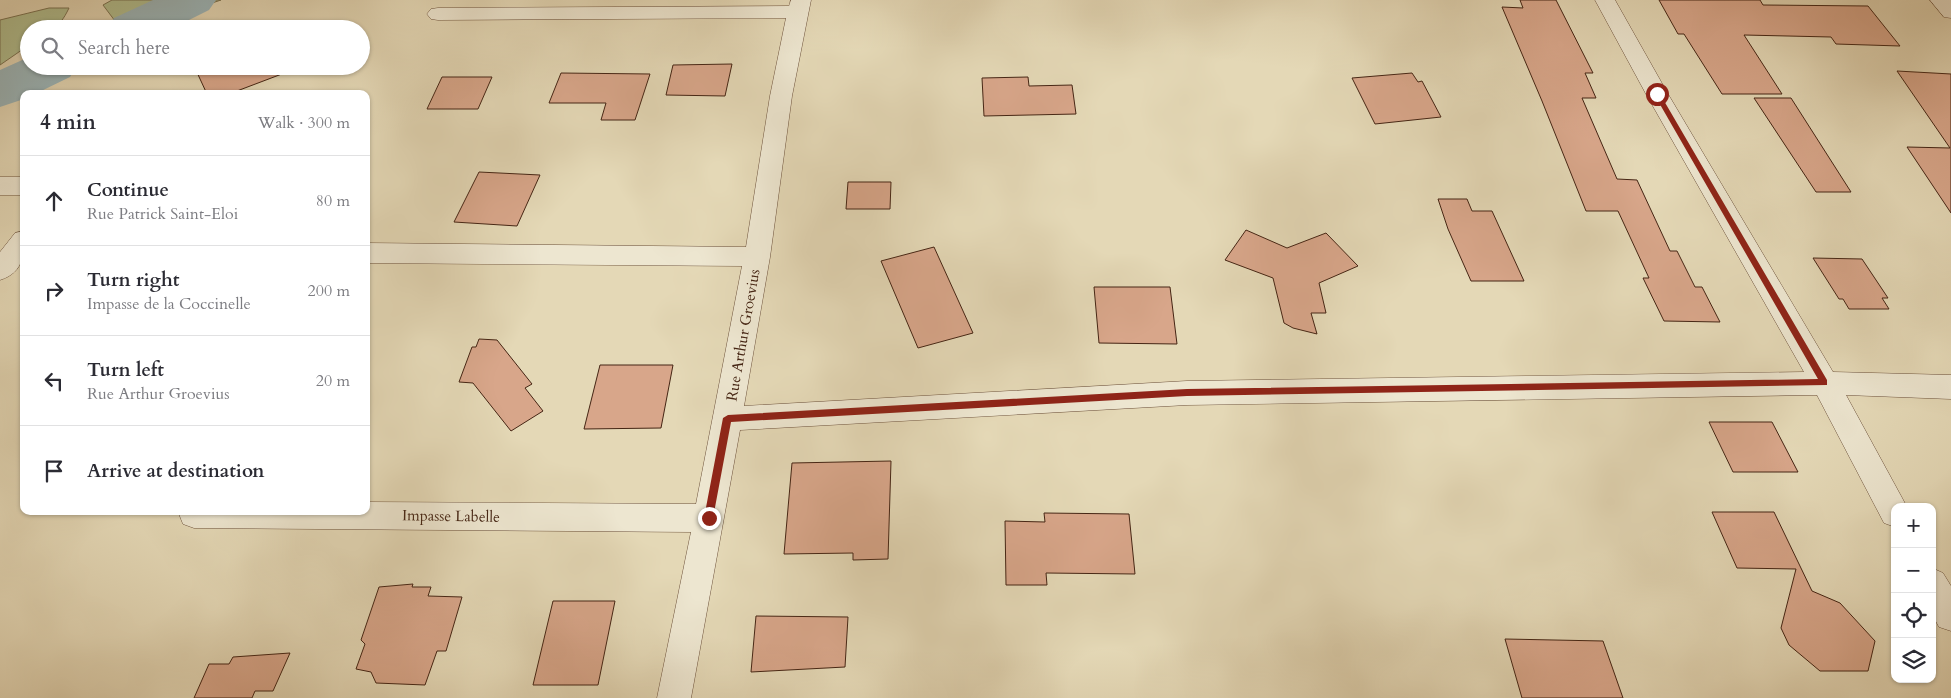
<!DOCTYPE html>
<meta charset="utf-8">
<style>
:root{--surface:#fff;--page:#f2f2f3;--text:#2b2b33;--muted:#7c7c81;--line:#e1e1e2}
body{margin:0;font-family:Cardo,serif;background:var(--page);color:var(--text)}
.controls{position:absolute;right:15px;bottom:15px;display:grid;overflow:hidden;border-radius:10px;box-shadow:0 1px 4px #0004}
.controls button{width:45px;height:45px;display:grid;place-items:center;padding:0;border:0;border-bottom:1px solid var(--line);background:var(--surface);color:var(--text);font:25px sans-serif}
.stop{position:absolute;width:15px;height:15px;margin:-11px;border:4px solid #8f2418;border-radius:50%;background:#fff}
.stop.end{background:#8f2418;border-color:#fff;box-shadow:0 1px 5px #0008}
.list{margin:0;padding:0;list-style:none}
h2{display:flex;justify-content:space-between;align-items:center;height:65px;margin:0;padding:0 20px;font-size:21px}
h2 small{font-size:16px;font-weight:400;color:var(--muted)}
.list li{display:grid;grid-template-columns:32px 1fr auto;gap:15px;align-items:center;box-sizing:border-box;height:90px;padding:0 20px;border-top:1px solid var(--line)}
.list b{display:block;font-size:19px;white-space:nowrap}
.list p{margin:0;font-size:16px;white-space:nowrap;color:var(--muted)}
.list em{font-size:16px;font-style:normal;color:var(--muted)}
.icon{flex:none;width:28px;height:28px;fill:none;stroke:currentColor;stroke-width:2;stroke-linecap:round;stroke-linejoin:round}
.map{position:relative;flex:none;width:1951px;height:698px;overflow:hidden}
.search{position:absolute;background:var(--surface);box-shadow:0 1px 4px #0004;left:20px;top:20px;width:350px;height:55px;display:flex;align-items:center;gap:12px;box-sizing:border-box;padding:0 18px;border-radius:28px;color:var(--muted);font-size:19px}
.panel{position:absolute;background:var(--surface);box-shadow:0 1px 4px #0004;left:20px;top:90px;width:350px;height:425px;border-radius:10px}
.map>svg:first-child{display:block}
.green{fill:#b1bf90;stroke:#7b7252}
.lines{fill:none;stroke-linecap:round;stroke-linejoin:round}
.river{fill:#9bb6ba;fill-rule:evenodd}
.building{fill:#d8a68a;stroke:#452514}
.minor-casing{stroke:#6d523c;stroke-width:1}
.minor{fill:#ede6d0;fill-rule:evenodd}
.route{fill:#8f2418}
.labels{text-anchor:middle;stroke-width:5;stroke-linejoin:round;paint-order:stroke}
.street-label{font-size:15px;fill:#452514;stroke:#ede6d0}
</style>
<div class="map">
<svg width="1951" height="698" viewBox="0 0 1951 698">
<rect width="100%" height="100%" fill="#e4d8b6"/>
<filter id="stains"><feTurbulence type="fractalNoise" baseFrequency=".004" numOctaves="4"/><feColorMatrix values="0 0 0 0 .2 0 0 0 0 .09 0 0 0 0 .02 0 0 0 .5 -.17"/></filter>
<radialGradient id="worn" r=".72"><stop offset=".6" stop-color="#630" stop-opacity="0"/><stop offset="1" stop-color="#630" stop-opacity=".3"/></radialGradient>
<g class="green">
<path d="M 112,0 L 221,0 L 135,29 L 121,29 L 103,5 Z"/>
<path d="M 49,8 L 69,8 C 58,31 52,29 29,29 L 29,45 L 0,65 L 0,20 Z"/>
</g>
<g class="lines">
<g class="river">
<path d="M 153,0 L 216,0 L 209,10 L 171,29 L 107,29 L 114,18 Z"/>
<path d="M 29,57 L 29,66 L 77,66 L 70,77 L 35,94 L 24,94 L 24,99 L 0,107 L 0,70 Z"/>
</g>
</g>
<g class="building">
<path d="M 1520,0 L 1556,0 L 1593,73 L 1585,73 L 1596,98 L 1582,98 L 1617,179 L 1637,180 L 1670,251 L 1677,251 L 1695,287 L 1702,287 L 1720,322 L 1664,321 L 1643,278 L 1649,278 L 1618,211 L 1586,211 L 1542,101 L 1502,7 L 1523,8 Z"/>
<path d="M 1659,0 L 1760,0 L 1763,5 L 1868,6 L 1900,46 L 1836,44 L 1831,37 L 1744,35 L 1782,94 L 1722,94 L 1684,34 L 1678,34 Z"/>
<path d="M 732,64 L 725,96 L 666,95 L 673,65 Z"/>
<path d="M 194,66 L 294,66 L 295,69 L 229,94 L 207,94 Z"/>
<path d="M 1897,71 L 1951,74 L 1951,213 L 1907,147 L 1950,148 Z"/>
<path d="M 561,73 L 650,74 L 635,120 L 601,120 L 606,103 L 549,103 Z"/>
<path d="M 1412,73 L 1418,82 L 1422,81 L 1441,117 L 1375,124 L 1352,78 Z"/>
<path d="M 442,77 L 492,77 L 478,109 L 427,109 Z"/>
<path d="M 1028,77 L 1029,86 L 1072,85 L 1076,114 L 984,116 L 982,78 Z"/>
<path d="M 1754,98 L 1791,98 L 1851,192 L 1816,192 Z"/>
<path d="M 479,172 L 540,175 L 517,226 L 454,222 Z"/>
<path d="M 848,182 L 891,182 L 890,209 L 846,209 Z"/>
<path d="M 1438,199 L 1467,199 L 1472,211 L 1492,211 L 1524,281 L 1471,281 L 1448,229 Z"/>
<path d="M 1246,230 L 1287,248 L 1326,233 L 1358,266 L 1319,283 L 1326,313 L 1311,313 L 1317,334 L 1293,328 L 1284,323 L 1273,278 L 1225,260 Z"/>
<path d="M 934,247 L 973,333 L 918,348 L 881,261 Z"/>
<path d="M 1813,258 L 1862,259 L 1888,298 L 1882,298 L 1889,309 L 1849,309 L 1843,299 L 1839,299 Z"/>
<path d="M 1094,287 L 1170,287 L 1177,344 L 1099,343 Z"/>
<path d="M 479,339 L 497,340 L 532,384 L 525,388 L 543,411 L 511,431 L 473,383 L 459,382 L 472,347 L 476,347 Z"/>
<path d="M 600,365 L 673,365 L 661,428 L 584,429 Z"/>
<path d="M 1709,422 L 1772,422 L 1798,472 L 1733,472 Z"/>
<path d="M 891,461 L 888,559 L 853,560 L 853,553 L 784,554 L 792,463 Z"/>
<path d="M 1712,512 L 1774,512 L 1812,591 L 1840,603 L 1875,641 L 1868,671 L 1820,671 L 1789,645 L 1781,628 L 1796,569 L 1737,568 Z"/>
<path d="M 1044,513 L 1129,514 L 1135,574 L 1046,573 L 1047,585 L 1006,585 L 1005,521 L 1045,522 Z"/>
<path d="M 413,584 L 412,587 L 431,587 L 428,596 L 462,597 L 446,651 L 437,651 L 425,685 L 376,683 L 371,672 L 356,669 L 365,644 L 361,640 L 379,587 Z"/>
<path d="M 553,601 L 615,601 L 598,685 L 533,685 Z"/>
<path d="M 756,616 L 848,617 L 845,667 L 751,672 Z"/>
<path d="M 1505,639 L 1603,641 L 1623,698 L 1522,698 Z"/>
<path d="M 290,653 L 273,691 L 255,691 L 252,698 L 194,698 L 209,664 L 229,664 L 233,657 Z"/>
</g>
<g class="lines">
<defs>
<g id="minor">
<path d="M 791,0 L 811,0 L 792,96 L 770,257 L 744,406 L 1187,381 L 1804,372 L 1646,94 L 1595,0 L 1615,0 L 1668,94 L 1833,372 L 1951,375 L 1951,399 L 1846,395 L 1907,507 L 1895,507 L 1895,527 L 1884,523 L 1817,395 L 1187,405 L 740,430 L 691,698 L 657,698 L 691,532 L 194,528 L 183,524 L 179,514 L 180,511 L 366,511 L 366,502 L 696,504 L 742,266 L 366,263 L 366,243 L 746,247 L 770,96 L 786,18 L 438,20 L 431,19 L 427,14 L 431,9 L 438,8 L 789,6 Z"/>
<path d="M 1930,0 L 1951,0 L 1951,18 L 1944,17 Z"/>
<rect x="0" y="177" width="24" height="18"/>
<path d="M 24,231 C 24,253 25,272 0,280 L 0,252 L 15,233 Z"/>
<path d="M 1932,568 L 1943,573 L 1951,586 L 1951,631 L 1939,627 L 1932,614 Z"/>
</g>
</defs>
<use href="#minor" class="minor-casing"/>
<use href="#minor" class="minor"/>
</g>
<path class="route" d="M 1657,91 L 1660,94 L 1827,380 L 1827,385 L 1187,396 L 731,422 L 713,518 L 709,522 L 704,518 L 723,418 L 728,415 L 1187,389 L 1818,379 L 1654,94 Z"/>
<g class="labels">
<g class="street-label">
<text transform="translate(743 335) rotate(-80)" y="5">Rue Arthur Groevius</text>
<text transform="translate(451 516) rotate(1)" y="5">Impasse Labelle</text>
</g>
</g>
<rect width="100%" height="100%" filter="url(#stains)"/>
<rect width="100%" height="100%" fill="url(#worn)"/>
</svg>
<div class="controls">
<button>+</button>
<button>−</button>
<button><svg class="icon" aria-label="locate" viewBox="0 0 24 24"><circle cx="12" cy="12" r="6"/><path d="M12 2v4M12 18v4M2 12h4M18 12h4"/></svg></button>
<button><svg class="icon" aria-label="layers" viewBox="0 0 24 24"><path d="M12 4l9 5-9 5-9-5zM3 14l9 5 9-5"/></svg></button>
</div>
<div class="stop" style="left:1657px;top:94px"></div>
<div class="stop end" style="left:709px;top:518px"></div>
<div class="search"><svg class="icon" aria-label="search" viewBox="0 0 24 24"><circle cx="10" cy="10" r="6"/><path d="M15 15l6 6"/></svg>Search here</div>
<section class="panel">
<h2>4 min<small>Walk · 300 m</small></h2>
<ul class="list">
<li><svg class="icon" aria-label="ahead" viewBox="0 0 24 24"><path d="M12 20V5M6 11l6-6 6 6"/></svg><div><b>Continue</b><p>Rue Patrick Saint-Eloi</p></div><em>80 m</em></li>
<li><svg class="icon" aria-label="right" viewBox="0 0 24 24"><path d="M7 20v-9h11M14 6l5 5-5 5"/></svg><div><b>Turn right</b><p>Impasse de la Coccinelle</p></div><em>200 m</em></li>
<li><svg class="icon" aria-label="left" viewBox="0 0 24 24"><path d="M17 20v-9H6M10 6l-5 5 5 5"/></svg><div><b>Turn left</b><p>Rue Arthur Groevius</p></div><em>20 m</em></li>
<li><svg class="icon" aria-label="arrive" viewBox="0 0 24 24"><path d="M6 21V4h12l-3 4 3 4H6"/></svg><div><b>Arrive at destination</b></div></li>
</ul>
</section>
</div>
